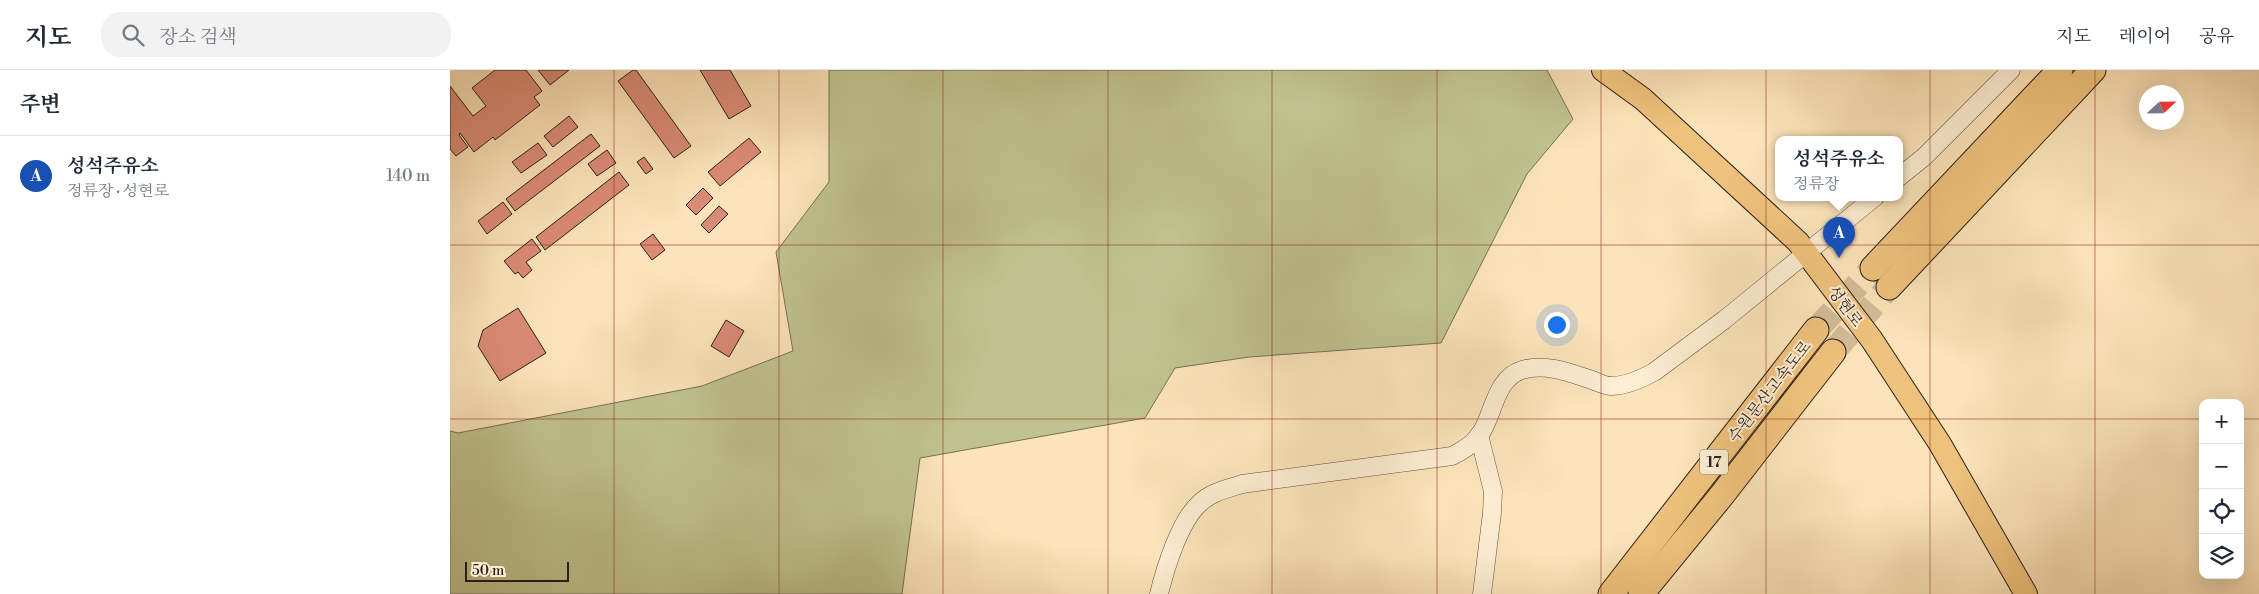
<!DOCTYPE html>
<html lang="ko">
<meta charset="utf-8">
<style>
:root{--surface:#fff;--page:#f2f2f3;--text:#1f2937;--muted:#747a83;--line:#e0e1e3;--accent:#0b8043}
body{margin:0;font-family:"Libre Bodoni","Noto Serif KR",serif;background:var(--page);color:var(--text)}
.controls{position:absolute;right:15px;bottom:15px;display:grid;overflow:hidden;border-radius:10px;box-shadow:0 5px 20px #0002}
.controls button{width:45px;height:45px;display:grid;place-items:center;padding:0;border:0;border-bottom:1px solid var(--line);background:var(--surface);color:var(--text);font:25px sans-serif}
.compass{position:absolute;left:1689px;top:15px;width:45px;height:45px;border-radius:50%;background:var(--surface);box-shadow:0 5px 20px #0002;rotate:68deg}
.scale{position:absolute;left:15px;bottom:12px;width:104px;box-sizing:border-box;padding-left:5px;border:2px solid #2c1f1a;border-top:0;font-size:14px;line-height:18px;white-space:nowrap;color:#2c1f1a;-webkit-text-stroke:4px #fdedd2;paint-order:stroke}
.you{position:absolute;left:1106px;top:254px;width:18px;height:18px;margin:-12px;border:4px solid #fff;border-radius:50%;background:#1a73e8;box-shadow:0 0 0 8px #1a73e833}
.badge{display:grid;place-items:center;width:32px;height:32px;border-radius:50%;background:var(--accent);color:#fff;font-size:16px;font-weight:700}
.pin{position:absolute;translate:-50% -41px;filter:drop-shadow(0 1px 2px #0008)}
.pin::after{content:'';position:absolute;top:26px;width:18px;height:15px;background:inherit;clip-path:polygon(0 0,100% 0,50% 100%)}
.popup{position:absolute;left:1325px;top:66px;width:128px;height:65px;box-sizing:border-box;display:grid;place-content:center;border-radius:10px;background:var(--surface);filter:drop-shadow(0 1px 4px #0005);font-size:16px;white-space:nowrap;color:var(--muted)}
.popup b{font-size:19px;color:var(--text)}
.popup::after{content:'';position:absolute;left:50%;top:100%;margin-left:-10px;border:10px solid transparent;border-top-color:var(--surface)}
.list{margin:0;padding:0;list-style:none}
h2{display:flex;justify-content:space-between;align-items:center;height:65px;margin:0;padding:0 20px;font-size:21px}
h2 small{font-size:16px;font-weight:400;color:var(--muted)}
.list li{display:grid;grid-template-columns:32px 1fr auto;gap:15px;align-items:center;box-sizing:border-box;height:80px;padding:0 20px;border-top:1px solid var(--line)}
.list b{display:block;font-size:19px;white-space:nowrap}
.list p{margin:0;font-size:16px;white-space:nowrap;color:var(--muted)}
.list em{font-size:16px;font-style:normal;color:var(--muted)}
.icon{flex:none;width:28px;height:28px;fill:none;stroke:currentColor;stroke-width:2;stroke-linecap:round;stroke-linejoin:round}
.map{position:relative;flex:none;width:1809px;height:524px;overflow:hidden}
header{display:flex;align-items:center;gap:30px;box-sizing:border-box;height:70px;padding:0 25px;background:var(--surface);border-bottom:1px solid var(--line)}
header strong{font-size:24px}
nav{display:flex;gap:28px;margin-inline-start:auto;font-size:18px}
.search{width:350px;height:45px;background:var(--page);display:flex;align-items:center;gap:12px;box-sizing:border-box;padding:0 18px;border-radius:20px;color:var(--muted);font-size:19px}
main{display:flex}
aside{flex:1;background:var(--surface)}
.map>svg:first-child{display:block}
.green{fill:#c0c38f;stroke:#767154}
.building{fill:#da8b75;stroke:#2c1f1a}
.lines{fill:none;stroke-linecap:round;stroke-linejoin:round}
.highway-tunnel{stroke:#d2bc99;stroke-width:25;stroke-dasharray:25 12;stroke-linecap:butt}
.minor-casing{stroke:#605042;stroke-width:19}
.major-casing{stroke:#2c1f1a;stroke-width:24}
.highway-casing{stroke:#2c1f1a;stroke-width:27}
.minor{stroke:#fdedd2;stroke-width:18}
.major{stroke:#eec27c;stroke-width:22}
.highway{stroke:#eec27c;stroke-width:25}
.grid{fill:none;stroke:#8f2418;stroke-width:1;stroke-opacity:0.55}
.labels{text-anchor:middle;stroke-width:4;stroke-linejoin:round;paint-order:stroke}
.shield{fill:#fdedd2;stroke:#6b5d51;stroke-width:1}
.shield-label{font-size:15px;font-weight:bold;fill:#2c1f1a}
.street-label{font-size:16px;fill:#2c1f1a;stroke:#fdedd2}
</style>
<header>
<strong>지도</strong>
<div class="search"><svg class="icon" aria-label="search" viewBox="0 0 24 24"><circle cx="10" cy="10" r="6"/><path d="M15 15l6 6"/></svg>장소 검색</div>
<nav><a>지도</a><a>레이어</a><a>공유</a></nav>
</header>
<main>
<aside>
<h2>주변<small></small></h2>
<ul class="list">
<li><span class="badge" style="background:#1a4fb4">A</span><div><b>성석주유소</b><p>정류장 · 성현로</p></div><em>140 m</em></li>
</ul>
</aside>
<div class="map">
<svg width="1809" height="524" viewBox="0 0 1809 524">
<rect width="100%" height="100%" fill="#fce3b9"/>
<filter id="stains"><feTurbulence type="fractalNoise" baseFrequency=".004" numOctaves="4"/><feColorMatrix values="0 0 0 0 .2 0 0 0 0 .09 0 0 0 0 .02 0 0 0 .5 -.17"/></filter>
<radialGradient id="worn" r=".72"><stop offset=".6" stop-color="#630" stop-opacity="0"/><stop offset="1" stop-color="#630" stop-opacity=".3"/></radialGradient>
<path class="green" d="M 379,0 L 1097,0 L 1123,49 L 1077,104 L 991,273 L 799,287 L 725,298 L 695,348 L 470,388 L 452,524 L 0,524 L 0,361 L 8,363 L 252,316 L 343,281 L 326,182 L 379,112 Z"/>
<g class="building">
<path d="M 45,0 L 76,0 L 92,21 L 84,27 L 90,35 L 45,70 L 43,67 L 24,82 L 10,63 L 9,65 L 18,77 L 6,86 L 0,79 L 0,16 L 23,46 L 36,36 L 22,18 Z"/>
<path d="M 88,0 L 119,0 L 100,15 Z"/>
<path d="M 183,0 L 186,0 L 241,76 L 224,88 L 168,11 Z"/>
<path d="M 250,0 L 280,0 L 301,36 L 279,49 Z"/>
<path d="M 119,46 L 128,57 L 103,77 L 94,66 Z"/>
<path d="M 141,64 L 150,76 L 65,141 L 56,129 Z"/>
<path d="M 299,68 L 311,82 L 270,116 L 258,102 Z"/>
<path d="M 88,73 L 97,85 L 71,103 L 62,92 Z"/>
<path d="M 157,80 L 166,93 L 147,106 L 138,94 Z"/>
<path d="M 194,87 L 203,99 L 196,104 L 187,92 Z"/>
<path d="M 169,102 L 179,115 L 95,180 L 86,167 Z"/>
<path d="M 253,118 L 263,128 L 246,145 L 236,135 Z"/>
<path d="M 53,132 L 62,144 L 37,164 L 28,151 Z"/>
<path d="M 269,136 L 278,144 L 259,163 L 251,155 Z"/>
<path d="M 203,164 L 215,180 L 202,190 L 190,174 Z"/>
<path d="M 82,169 L 91,181 L 76,192 L 82,200 L 73,208 L 68,202 L 65,204 L 54,191 Z"/>
<path d="M 68,238 L 96,283 L 50,311 L 28,276 L 33,260 Z"/>
<path d="M 276,250 L 294,261 L 279,287 L 261,276 Z"/>
</g>
<g class="lines">
<g class="highway-tunnel">
<path d="M 1366,260 L 1423,198"/>
<path d="M 1383,282 L 1439,217"/>
</g>
<defs>
<g id="minor">
<path d="M 1449,107 L 1474,87 L 1561,0"/>
<path d="M 1029,365 L 1043,421 L 1042,443 L 1032,524"/>
<path d="M 709,524 C 715,499 730,450 750,433 C 761,422 777,419 792,414 L 1002,386 C 1012,381 1023,374 1029,366 C 1044,346 1044,309 1072,300 C 1094,293 1118,302 1139,309 C 1146,311 1154,316 1161,316 C 1176,316 1191,309 1204,302 L 1274,250 L 1425,127"/>
</g>
<path id="major" d="M 1153,0 L 1193,29 L 1348,172 L 1422,270 L 1490,374 L 1576,524"/>
<g id="highway">
<path d="M 1423,198 L 1610,0"/>
<path d="M 1439,217 L 1643,0"/>
<path d="M 1161,524 L 1366,260"/>
<path d="M 1191,524 L 1272,425 L 1383,282"/>
</g>
</defs>
<use href="#minor" class="minor-casing"/>
<use href="#major" class="major-casing"/>
<use href="#highway" class="highway-casing"/>
<use href="#minor" class="minor"/>
<use href="#major" class="major"/>
<use href="#highway" class="highway"/>
</g>
<path class="grid" d="M 164,0 L 164,524M 329,0 L 329,524M 493,0 L 493,524M 658,0 L 658,524M 822,0 L 822,524M 987,0 L 987,524M 1151,0 L 1151,524M 1316,0 L 1316,524M 1480,0 L 1480,524M 1645,0 L 1645,524M 0,175 L 1809,175M 0,349 L 1753,349M 1790,349 L 1809,349"/>
<g class="labels">
<rect class="shield" x="1250" y="379.5" width="28" height="25" rx="4"/>
<g class="shield-label">
<text x="1264" y="397">17</text>
</g>
<g class="street-label">
<text transform="translate(1396 236) rotate(53)" y="6">성현로</text>
<text transform="translate(1319 321) rotate(-52)" y="6">수원문산고속도로</text>
</g>
</g>
<rect width="100%" height="100%" filter="url(#stains)"/>
<rect width="100%" height="100%" fill="url(#worn)"/>
</svg>
<div class="controls">
<button>+</button>
<button>−</button>
<button><svg class="icon" aria-label="locate" viewBox="0 0 24 24"><circle cx="12" cy="12" r="6"/><path d="M12 2v4M12 18v4M2 12h4M18 12h4"/></svg></button>
<button><svg class="icon" aria-label="layers" viewBox="0 0 24 24"><path d="M12 4l9 5-9 5-9-5zM3 14l9 5 9-5"/></svg></button>
</div>
<svg class="compass" viewBox="-18 -18 36 36"><path d="M0-13l5 13h-10z" fill="#e53935"/><path d="M0 13l5-13h-10z" fill="#747a83"/></svg>
<div class="scale">50 m</div>
<div class="you"></div>
<div class="pin badge" style="left:1389px;top:188px;background:#1a4fb4">A</div>
<div class="popup"><b>성석주유소</b>정류장</div>
</div>
</main>
